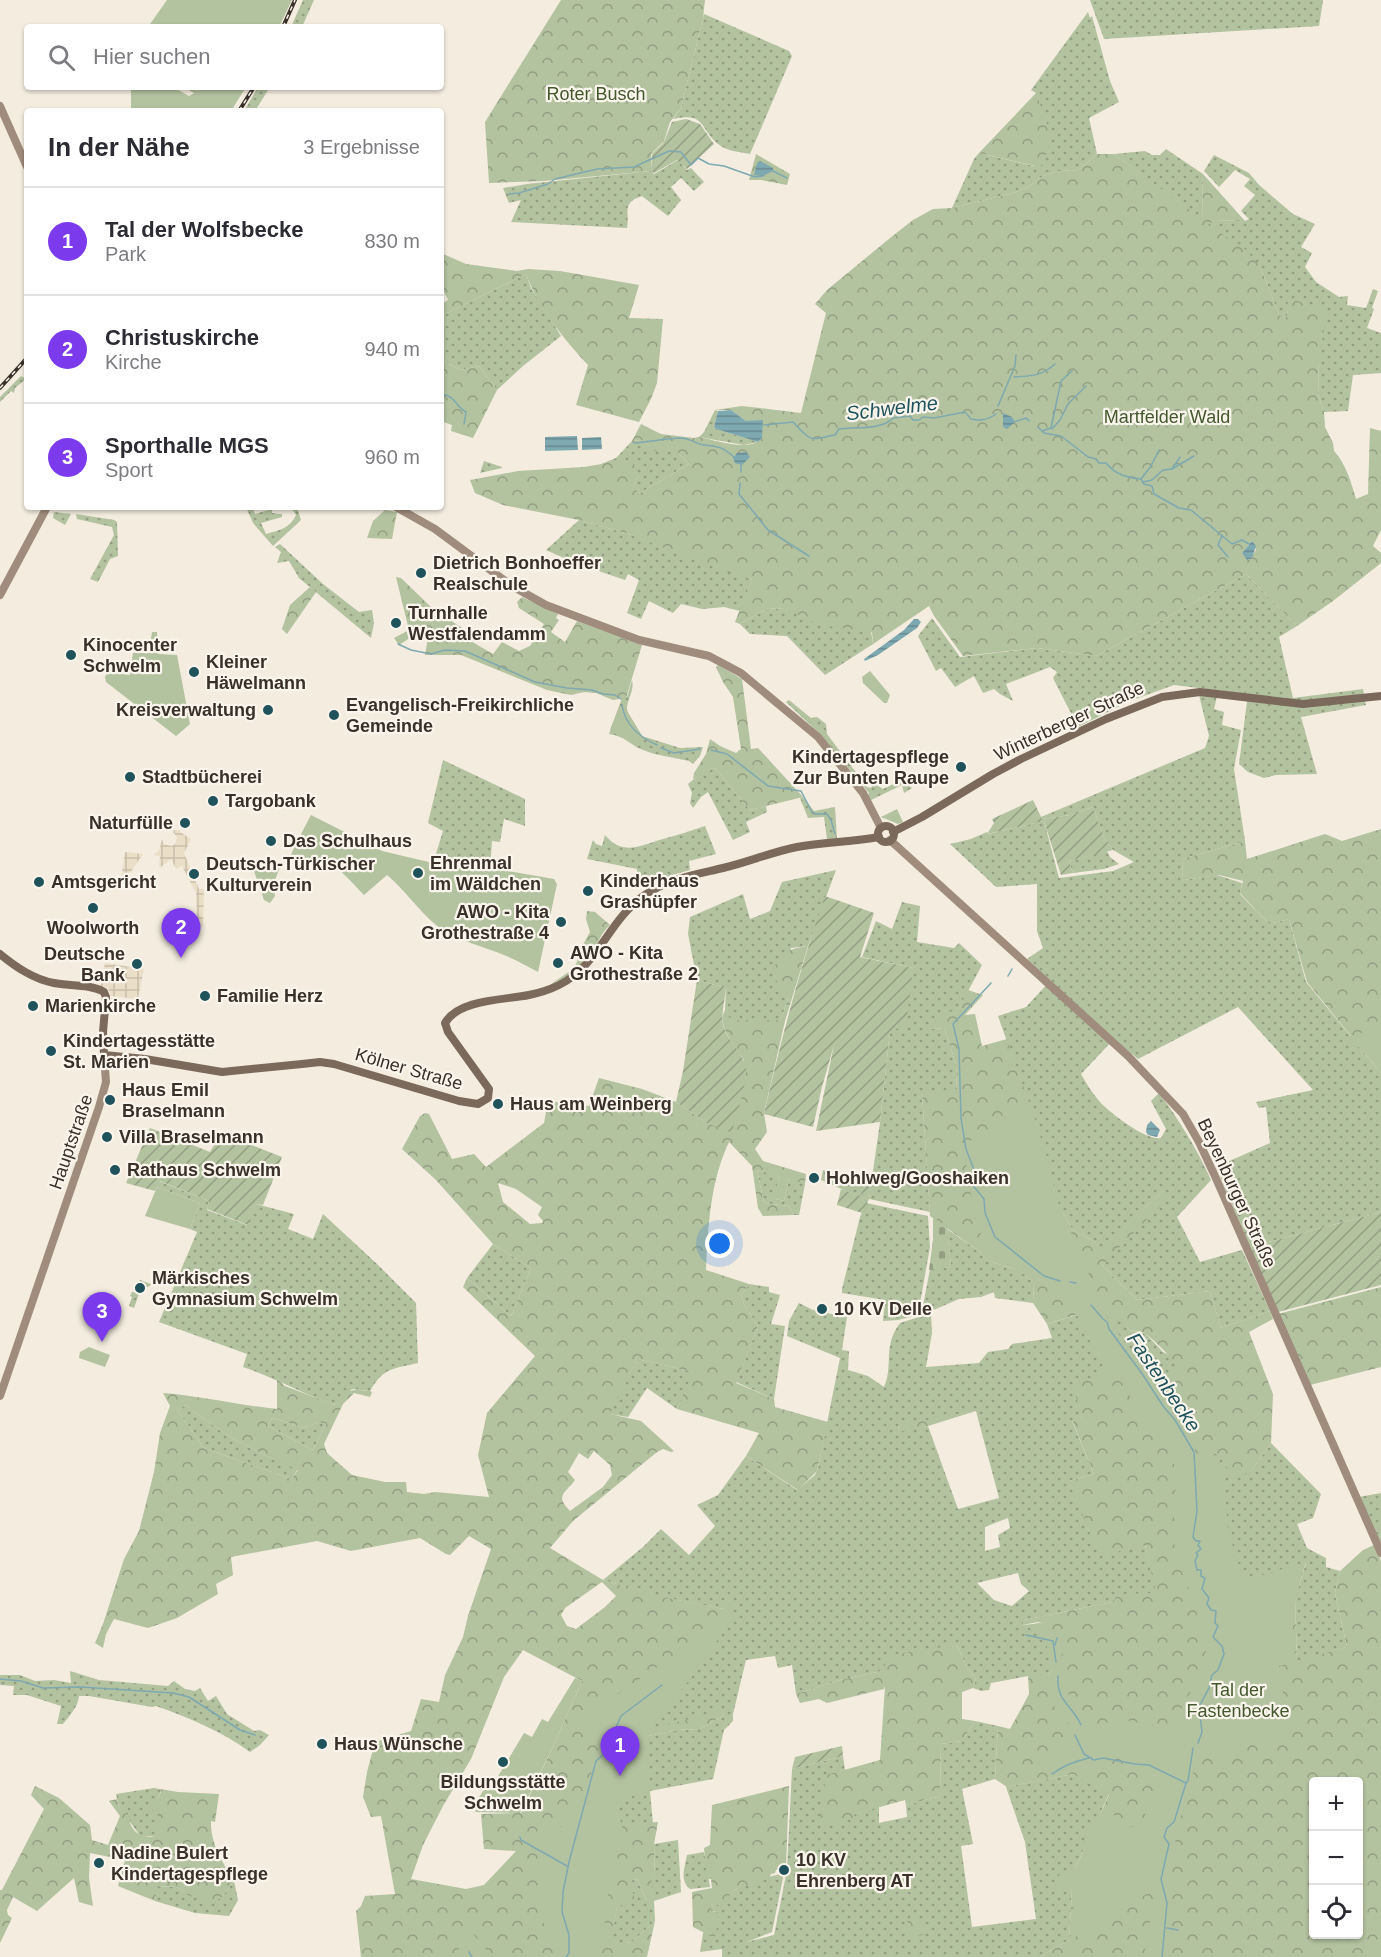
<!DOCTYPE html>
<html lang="de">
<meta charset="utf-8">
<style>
:root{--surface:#fff;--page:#f7f7f7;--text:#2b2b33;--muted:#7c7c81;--line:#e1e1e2;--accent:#7c3aed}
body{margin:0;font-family:Arial,sans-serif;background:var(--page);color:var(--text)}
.controls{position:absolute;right:18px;bottom:18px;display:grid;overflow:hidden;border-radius:6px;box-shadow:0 2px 4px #0004}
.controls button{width:54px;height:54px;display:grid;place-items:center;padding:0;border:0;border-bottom:2px solid var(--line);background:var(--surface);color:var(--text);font:30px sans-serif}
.you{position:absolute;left:720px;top:1244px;width:21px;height:21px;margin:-15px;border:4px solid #fff;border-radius:50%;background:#1a73e8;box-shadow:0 0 0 9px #1a73e833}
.badge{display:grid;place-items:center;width:39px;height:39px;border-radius:50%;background:var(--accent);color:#fff;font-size:20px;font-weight:700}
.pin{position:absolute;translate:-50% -50px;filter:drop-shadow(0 2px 3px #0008)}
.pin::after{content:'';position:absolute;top:32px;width:21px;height:18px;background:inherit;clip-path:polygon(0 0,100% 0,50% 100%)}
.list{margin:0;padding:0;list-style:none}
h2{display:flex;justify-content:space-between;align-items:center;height:78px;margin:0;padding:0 24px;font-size:26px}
h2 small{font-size:20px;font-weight:400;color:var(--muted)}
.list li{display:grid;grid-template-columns:39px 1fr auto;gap:18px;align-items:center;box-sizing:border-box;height:108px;padding:0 24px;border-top:2px solid var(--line)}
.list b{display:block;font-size:22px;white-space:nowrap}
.list p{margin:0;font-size:20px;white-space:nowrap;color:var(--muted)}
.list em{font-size:20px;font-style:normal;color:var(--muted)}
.icon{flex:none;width:33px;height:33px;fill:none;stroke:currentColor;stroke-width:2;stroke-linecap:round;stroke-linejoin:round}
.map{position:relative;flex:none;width:1381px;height:1957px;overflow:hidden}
.search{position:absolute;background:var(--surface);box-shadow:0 2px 4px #0004;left:24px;top:24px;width:420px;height:66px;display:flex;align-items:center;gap:15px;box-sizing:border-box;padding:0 21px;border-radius:6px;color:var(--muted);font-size:22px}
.panel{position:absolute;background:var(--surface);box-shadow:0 2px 4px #0004;left:24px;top:108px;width:420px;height:402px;border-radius:6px}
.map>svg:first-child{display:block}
.grass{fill:url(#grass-dots);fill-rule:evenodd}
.forest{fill:url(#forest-crowns);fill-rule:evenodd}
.cemetery{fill:url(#cemetery-stones)}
.park{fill:#b3c29f}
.garden{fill:url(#garden-furrows)}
.plaza{fill:url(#plaza-grid)}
.water{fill:url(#water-rules)}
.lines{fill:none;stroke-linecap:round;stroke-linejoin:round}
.stream{stroke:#7ea9b0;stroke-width:1.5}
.secondary{stroke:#9f8c7c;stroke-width:8}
.primary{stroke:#7b695b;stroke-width:8}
.rail-casing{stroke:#39302a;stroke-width:4}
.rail{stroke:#faf5ec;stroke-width:1.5;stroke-dasharray:4.5;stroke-linecap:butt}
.poi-dot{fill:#1f525b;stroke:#faf5ec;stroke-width:2}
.labels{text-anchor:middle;stroke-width:4.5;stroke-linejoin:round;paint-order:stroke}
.park-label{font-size:18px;fill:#44582e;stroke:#faf5ec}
.poi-label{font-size:18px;font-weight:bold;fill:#39302a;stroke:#faf5ec;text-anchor:start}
.street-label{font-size:18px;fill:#39302a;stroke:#faf5ec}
.water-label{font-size:20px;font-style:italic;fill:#1f525b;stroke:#faf5ec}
</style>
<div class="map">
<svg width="1381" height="1957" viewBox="0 0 1381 1957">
<defs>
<pattern id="grass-dots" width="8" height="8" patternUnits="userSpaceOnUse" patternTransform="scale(1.5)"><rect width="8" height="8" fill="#b3c29f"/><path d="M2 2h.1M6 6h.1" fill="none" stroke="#939e82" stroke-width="1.8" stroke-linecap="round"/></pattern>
<pattern id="forest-crowns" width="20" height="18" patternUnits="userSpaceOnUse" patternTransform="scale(1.5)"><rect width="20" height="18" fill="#b3c29f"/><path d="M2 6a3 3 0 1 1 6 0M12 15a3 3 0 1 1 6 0" fill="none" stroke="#939e82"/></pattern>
<pattern id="cemetery-stones" width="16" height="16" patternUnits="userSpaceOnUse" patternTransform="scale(1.5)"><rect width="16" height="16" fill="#b3c29f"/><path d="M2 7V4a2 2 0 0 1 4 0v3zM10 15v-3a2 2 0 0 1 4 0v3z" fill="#939e82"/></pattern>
<pattern id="garden-furrows" width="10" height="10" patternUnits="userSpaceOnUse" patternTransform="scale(1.5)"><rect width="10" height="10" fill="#b3c29f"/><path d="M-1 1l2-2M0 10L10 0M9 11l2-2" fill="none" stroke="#939e82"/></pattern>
<pattern id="plaza-grid" width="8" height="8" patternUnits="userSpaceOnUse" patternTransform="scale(1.5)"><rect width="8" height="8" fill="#ebdec7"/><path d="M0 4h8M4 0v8" fill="none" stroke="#cabfab"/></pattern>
<pattern id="water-rules" width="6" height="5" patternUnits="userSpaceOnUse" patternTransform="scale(1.5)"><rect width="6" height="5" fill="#7ea9b0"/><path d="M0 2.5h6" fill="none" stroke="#688a8f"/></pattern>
</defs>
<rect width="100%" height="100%" fill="#f3ecdf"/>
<g class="grass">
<path d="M 303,0 L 314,0 L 302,27 L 291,27 Z"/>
<path d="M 1090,0 L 1323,0 L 1319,26 L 1104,39 Z"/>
<path d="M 1088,12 L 1090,18 L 1092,16 L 1110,81 L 1119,102 L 1089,118 L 1097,154 L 1079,170 L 1059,171 L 1043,176 L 1028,187 L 1013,193 L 952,208 L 974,159 L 979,153 L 1034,166 L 1036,93 L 1031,90 Z"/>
<path d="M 704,14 L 789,51 L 792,56 L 750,154 C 740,152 726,151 718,144 C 699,128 706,112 673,119 L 681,108 Z"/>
<path d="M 258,87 L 270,87 L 255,111 L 244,111 Z"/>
<path d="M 1166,149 L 1203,174 L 1202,220 L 1114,154 L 1145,151 L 1152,155 L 1160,155 Z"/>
<path d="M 1214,155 L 1249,173 L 1259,185 L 1293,214 L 1315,224 L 1301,247 L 1312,253 L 1305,267 L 1316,282 L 1339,297 L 1348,296 L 1347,305 L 1366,308 L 1373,289 L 1378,291 L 1372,308 L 1374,309 L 1367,328 L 1381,333 L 1381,373 L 1353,375 L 1348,411 L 1324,412 L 1318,394 L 1319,360 L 1289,298 L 1287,317 L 1279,315 L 1260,266 L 1207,225 L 1215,220 L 1245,221 L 1249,219 L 1241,211 L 1255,195 L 1244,186 L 1250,179 L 1235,170 L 1219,187 L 1204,171 Z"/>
<path d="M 678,160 L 687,170 L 691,168 L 704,182 L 694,191 L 681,178 L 671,187 L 681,200 L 668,216 L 642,196 C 621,203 630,211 627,228 L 511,222 L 521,200 L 509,203 L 503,188 L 527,184 L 651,171 L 654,174 Z"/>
<path d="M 526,274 L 531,288 L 561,336 L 523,366 L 497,390 L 479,366 L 460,370 L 441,359 L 441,316 Z"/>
<path d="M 21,376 L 26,379 L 15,388 L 14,393 L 11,391 L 0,402 L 0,397 Z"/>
<path d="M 715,410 L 718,411 L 714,427 L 716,429 L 758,442 L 744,445 L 699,437 L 704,432 Z"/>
<path d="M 642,440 L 656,452 L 677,452 L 689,464 L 640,493 L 633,488 L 638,476 L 601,464 L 616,458 L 632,441 Z"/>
<path d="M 484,461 L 502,467 L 502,468 L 480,473 Z"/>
<path d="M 246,507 L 252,507 L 255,514 L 272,509 L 272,513 L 282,514 L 282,517 L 261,523 L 266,534 C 280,530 290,528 296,515 L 292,509 L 297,507 L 301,520 L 273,546 L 253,523 Z"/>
<path d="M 54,512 L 71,514 L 65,525 L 53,518 Z"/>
<path d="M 76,514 L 114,520 L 117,522 L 118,556 L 110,559 L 98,582 L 90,579 L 114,535 L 112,527 L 77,519 Z"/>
<path d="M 579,520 L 629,534 L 752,579 L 740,611 L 724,607 L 702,609 L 681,604 L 673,613 L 649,601 L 641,619 L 627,613 L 639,580 L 628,574 L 625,580 L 575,563 L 546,550 Z"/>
<path d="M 280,544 L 323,584 L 359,612 L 372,610 L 374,623 L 371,638 L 299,578 L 289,561 L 277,563 L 281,552 L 275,547 Z"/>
<path d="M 1246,574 L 1297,626 L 1279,637 L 1293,698 L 1363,689 L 1366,705 L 1301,717 L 1317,774 L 1276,775 L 1264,778 L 1248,772 L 1239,764 L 1248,694 L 1174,685 L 1130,701 L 1078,727 L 1053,678 L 1057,672 L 1050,667 L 1006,684 L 1013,701 L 1000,694 L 994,689 L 983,693 L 974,676 L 955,687 L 941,668 L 936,671 L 918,636 L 932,618 L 960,657 L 1037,648 L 1096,656 Z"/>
<path d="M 768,608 L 786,609 L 871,631 L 873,644 L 825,675 L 787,636 L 750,634 L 740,624 Z"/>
<path d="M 632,680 C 635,691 626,700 627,711 L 642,736 L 680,748 L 703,747 L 700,756 L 693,764 L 689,761 C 673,757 657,756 643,750 C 630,745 625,736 609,734 L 622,698 L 627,697 Z"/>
<path d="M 1199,695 L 1217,696 L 1214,709 L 1224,712 L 1222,725 L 1241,730 L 1234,769 L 1245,841 L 1182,859 L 1183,880 L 1217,875 L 1242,883 L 1240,894 L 1269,924 L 1289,919 L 1306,982 L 1381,1073 L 1381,1212 L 1250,1247 L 1216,1167 L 1270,1143 L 1266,1107 L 1259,1108 L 1256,1102 L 1313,1090 L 1238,1007 L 1138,1059 L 1114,1039 L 1081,1074 C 1086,1083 1093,1094 1100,1102 C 1110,1113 1146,1141 1161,1138 L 1166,1129 L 1151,1101 L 1159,1093 C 1180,1121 1197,1149 1211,1180 L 1177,1217 L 1200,1262 L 1242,1250 L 1270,1311 L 1221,1328 L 1210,1291 L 1137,1300 L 1102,1265 L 1164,1190 L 1100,1251 L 1095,1242 L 1072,1229 L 1056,1201 L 1037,1126 L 998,1016 L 1026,1007 L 1050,981 L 1027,959 L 1043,948 L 1037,931 L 1037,884 L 996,887 L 950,844 L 971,839 L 987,832 L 988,834 L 1044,821 L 1059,878 L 1113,871 L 1134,862 L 1113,850 L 1105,840 L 1093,807 L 1071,815 L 1042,819 L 1041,817 L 1205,748 L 1209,736 Z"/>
<path d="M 789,700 L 811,718 L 817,717 L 826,724 L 827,734 L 867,787 L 871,788 L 874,783 L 883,789 L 902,780 L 912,788 L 904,793 L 902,785 L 871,800 L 868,795 L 869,793 L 822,736 L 786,702 Z"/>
<path d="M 443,760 L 525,799 L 525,826 L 504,819 L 500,842 L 492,841 L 490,868 L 433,863 L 443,831 L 428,823 Z"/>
<path d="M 715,768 L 750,810 L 766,806 L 767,812 L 746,822 L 750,832 L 733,840 L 708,792 L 701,797 L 693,808 L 690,803 L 692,793 L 688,784 L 699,775 Z"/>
<path d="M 803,797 L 814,811 L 835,807 L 837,839 L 827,839 L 824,817 L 808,818 L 800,798 Z"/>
<path d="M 705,826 L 716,854 L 689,861 L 690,870 L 672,875 L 646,887 L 636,885 L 637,869 L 587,859 L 593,840 L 596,844 L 602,846 L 605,835 C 623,857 642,845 663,839 C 677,835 691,831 705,826 Z"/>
<path d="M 1107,851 L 1110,857 L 1119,864 L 1104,869 L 1073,873 L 1069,861 Z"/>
<path d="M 836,870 L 808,946 L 791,948 L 788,998 L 781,1020 L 730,1020 L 725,1010 L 726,988 L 697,980 L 688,934 L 690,917 L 743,894 L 750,919 L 770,911 L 782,882 Z"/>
<path d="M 902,902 L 920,906 L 917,942 L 954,948 L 959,943 L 982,965 L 959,1008 L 931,1029 L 944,1028 L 956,1064 L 957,1090 L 922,1094 L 930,1212 L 869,1199 L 880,1122 L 890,1031 L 913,968 L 862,957 L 876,921 L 892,929 Z"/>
<path d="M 757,1170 L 779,1176 L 775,1199 L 784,1201 L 789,1178 L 805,1184 L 799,1215 L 794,1215 L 789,1206 L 764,1203 Z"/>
<path d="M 823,1170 L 865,1185 L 860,1197 L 821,1180 Z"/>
<path d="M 159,1181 L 209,1201 L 207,1210 L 247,1225 L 256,1204 L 294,1214 L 288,1229 L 313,1239 L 323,1214 L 377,1264 L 416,1303 L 418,1363 C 393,1369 384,1367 370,1391 L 352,1389 L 335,1405 C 303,1394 275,1378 243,1367 L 247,1354 L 159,1322 L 197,1232 L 190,1229 L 200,1203 L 157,1187 Z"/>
<path d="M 866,1203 L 928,1216 L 930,1247 L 918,1315 L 898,1320 L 883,1321 L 885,1300 L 842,1293 L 842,1289 L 860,1217 Z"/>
<path d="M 947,1229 L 980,1252 L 988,1261 L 1018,1270 L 1034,1282 L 1033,1303 L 995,1298 L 994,1292 L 981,1297 L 959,1299 L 924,1314 L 922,1311 L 930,1269 L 951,1267 Z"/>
<path d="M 493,1244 L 531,1268 L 511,1316 L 467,1278 Z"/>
<path d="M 140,1280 L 151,1284 L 150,1286 L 141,1288 L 134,1308 L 129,1306 L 132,1297 L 130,1296 L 132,1292 L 136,1292 Z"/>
<path d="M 749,1284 L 769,1287 L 769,1292 L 780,1295 L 771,1324 L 785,1326 L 774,1399 L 736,1382 L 758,1326 L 744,1305 L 741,1296 Z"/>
<path d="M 799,1303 L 813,1310 L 847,1317 L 842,1350 L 849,1351 L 848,1370 L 868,1376 L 884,1387 C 894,1365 882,1347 900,1323 L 931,1313 L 932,1333 L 926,1367 L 979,1363 L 988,1352 L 1008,1349 L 1012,1344 L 1052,1338 L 1047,1324 L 1083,1313 L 1119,1370 L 1082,1417 L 1072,1421 L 1094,1474 L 1069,1481 L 1145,1545 L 1157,1594 L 1120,1594 L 1112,1602 L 1024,1620 L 1023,1625 L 1045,1623 L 1054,1666 L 1048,1676 L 1028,1676 L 991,1683 L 989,1690 L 981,1691 L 973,1688 L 976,1679 L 966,1666 L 957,1645 L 882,1671 L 840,1680 L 796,1694 L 792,1665 L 778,1668 L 775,1656 L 746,1660 L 733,1714 L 733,1721 L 724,1730 L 713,1779 L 650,1791 L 653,1824 L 588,1826 L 639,1738 L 677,1730 L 700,1729 L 725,1715 L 632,1734 L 729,1610 L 661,1597 L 603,1580 L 643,1547 L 661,1529 L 689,1555 L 715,1526 L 697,1505 L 718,1495 L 746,1456 L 797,1490 L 815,1475 L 818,1468 L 840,1358 L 787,1336 L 789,1321 ZM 976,1411 L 999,1498 L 958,1509 L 928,1426 L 899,1431 L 898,1426 ZM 1008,1518 L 1010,1528 L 998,1535 L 1000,1547 L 985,1551 L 985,1527 ZM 1018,1573 L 1021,1584 L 1029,1591 L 1012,1606 L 994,1600 L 977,1583 Z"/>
<path d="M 1122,1316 L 1129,1330 L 1145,1333 L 1163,1352 L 1171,1356 L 1177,1364 L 1176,1395 L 1190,1409 L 1198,1411 L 1196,1415 L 1177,1419 L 1168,1408 L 1109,1326 Z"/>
<path d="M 637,1359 L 694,1372 L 677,1409 L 647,1388 L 628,1417 L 609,1414 Z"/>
<path d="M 185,1405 L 230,1437 L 264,1455 L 298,1469 L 291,1479 L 204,1448 L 178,1411 Z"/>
<path d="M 272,1418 L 304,1428 L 319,1422 L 326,1424 L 313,1450 L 268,1426 Z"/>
<path d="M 1271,1443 L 1321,1494 L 1313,1518 L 1297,1524 L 1307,1548 L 1326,1558 L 1326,1567 L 1340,1571 L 1335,1593 L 1347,1647 L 1297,1662 L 1295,1598 L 1306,1563 L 1235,1583 L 1208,1457 L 1216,1452 L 1252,1470 Z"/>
<path d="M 1381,1493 L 1381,1542 L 1379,1543 L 1359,1497 Z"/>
<path d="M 70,1671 L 99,1680 L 168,1686 L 174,1681 L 185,1689 L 195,1691 L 200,1688 L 208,1701 L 216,1696 L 227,1714 L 254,1731 L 260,1730 L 269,1735 L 260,1745 L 250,1752 C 222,1731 189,1718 156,1706 L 152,1707 L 89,1696 L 79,1696 C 78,1707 70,1715 63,1724 L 57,1724 L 61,1706 L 27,1695 L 13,1695 L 14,1686 L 0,1685 L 0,1675 L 20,1675 L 35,1681 L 54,1680 L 71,1683 Z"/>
<path d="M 975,1721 L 998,1726 L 995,1779 L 962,1789 L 973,1844 L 961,1846 L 972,1927 L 1036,1919 L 1025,1842 L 1006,1787 L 1073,1774 L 1109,1794 L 1073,1873 L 1069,1940 L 1040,1957 L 722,1957 L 722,1949 L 700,1952 L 703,1933 L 706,1932 L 719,1912 L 711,1911 L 711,1906 C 722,1902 726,1896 735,1890 C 747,1882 770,1877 784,1873 L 772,1932 L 747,1942 L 774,1935 L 787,1870 L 792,1769 L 843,1756 L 845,1770 L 826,1776 L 855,1814 L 879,1806 L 879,1823 L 907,1817 L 906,1805 L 940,1796 L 941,1744 L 962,1741 Z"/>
<path d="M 154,1788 L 160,1789 L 161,1791 L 152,1809 L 161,1812 L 155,1836 L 141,1837 L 119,1807 L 116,1794 Z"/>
<path d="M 678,1840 L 681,1892 L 654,1901 L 655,1921 L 632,1942 L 610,1945 L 617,1907 L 629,1881 L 637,1879 L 647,1901 L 651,1880 L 655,1877 L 654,1844 Z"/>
<path d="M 704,1852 L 710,1887 L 690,1889 C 679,1880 685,1867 687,1855 Z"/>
<path d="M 234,1881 L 238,1900 L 229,1916 L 195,1913 L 155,1901 L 156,1886 L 177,1887 L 187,1895 L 221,1898 Z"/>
</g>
<g class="forest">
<path d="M 561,0 L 705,0 L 703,18 L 681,108 L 670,122 L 664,141 L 651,154 L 651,171 L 544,181 L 489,183 L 485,122 Z"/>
<path d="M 1036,93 C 1046,121 1057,137 1041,166 L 1035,166 L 979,153 Z"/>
<path d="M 756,154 L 790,174 L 787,185 L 761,180 L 749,180 Z"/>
<path d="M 1097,154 L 1114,154 L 1202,219 L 1203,174 L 1245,221 L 1215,220 L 1208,225 L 1245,249 L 1260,266 L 1279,315 L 1287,317 L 1288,298 L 1327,311 L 1319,360 L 1318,394 L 1324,412 L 1325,427 L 1333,443 L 1334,451 C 1346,464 1351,482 1356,499 L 1368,494 L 1370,428 L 1381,431 L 1381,530 L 1373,546 L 1381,553 L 1381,563 L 1333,601 L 1297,626 L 1246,574 L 1096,656 L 1037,648 L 963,656 L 934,616 L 929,606 L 873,644 L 872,632 L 820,625 L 786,609 L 768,608 L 740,624 L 735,622 L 752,579 L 699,562 L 629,534 L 579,520 L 503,505 L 475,493 L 470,480 L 518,471 L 584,467 L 625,460 L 632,461 L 638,476 L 633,488 L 640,493 L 689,464 L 677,452 L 656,452 L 642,440 L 632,441 L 641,424 L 661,434 L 694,438 L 699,437 C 716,440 749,453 762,438 L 762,427 L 746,421 L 731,410 L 715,410 L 742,406 L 801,413 L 826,313 L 815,304 L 827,290 L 890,238 L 913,220 L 933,209 L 952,208 L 1013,193 L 1028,187 L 1043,176 L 1059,171 L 1079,170 ZM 1252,541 L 1256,550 L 1249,560 L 1242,553 Z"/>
<path d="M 441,253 L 466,264 L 517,271 L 528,269 L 560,271 L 639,285 L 629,318 L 663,319 L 657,383 L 651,399 L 639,422 L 576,405 L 588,365 C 563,338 539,309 526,274 L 441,316 L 441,304 L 448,300 L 441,286 Z"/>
<path d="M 441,359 L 460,370 L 479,366 L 497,390 L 473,438 L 451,431 L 452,425 L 441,421 Z"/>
<path d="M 385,510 L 397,512 L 392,539 L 367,538 L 373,521 Z"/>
<path d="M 396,577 L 401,578 L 432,608 L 465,630 L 462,636 L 493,654 L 502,642 L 519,651 L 530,646 L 544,624 L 519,608 L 517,602 L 522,597 L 558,614 L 556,618 L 559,620 L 551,632 L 565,642 L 577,621 L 642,645 L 626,698 L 613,700 L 596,693 L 584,692 L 571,695 L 547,690 L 461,655 L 425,655 L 428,637 L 425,635 L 416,634 L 399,645 L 394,638 L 409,630 Z"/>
<path d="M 310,587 L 316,592 L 287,634 L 282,629 L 290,605 Z"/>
<path d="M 718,665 L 742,679 L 751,749 L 758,748 L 803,797 L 750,810 L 715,768 L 693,779 L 694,773 L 706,754 L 710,739 L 720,746 L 736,753 L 741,749 L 733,697 L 723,682 L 716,667 Z"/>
<path d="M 897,809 L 903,822 L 898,824 L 881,817 Z"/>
<path d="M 1381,829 L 1381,1073 L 1307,982 L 1289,919 L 1269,924 L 1240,893 L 1243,881 L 1219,875 L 1183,880 L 1182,859 L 1245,841 L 1247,859 L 1325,834 L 1342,841 Z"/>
<path d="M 587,911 L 595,912 L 610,925 C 601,933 598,942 593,953 C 585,968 566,978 551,984 L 573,969 L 577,962 L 580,950 L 590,932 L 586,919 Z"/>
<path d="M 808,946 L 785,1021 L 764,1113 L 767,1132 L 755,1149 L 763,1161 L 806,1174 L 805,1184 L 757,1170 L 764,1203 L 789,1206 L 794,1215 L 763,1216 L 758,1208 L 752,1166 L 729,1142 C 710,1182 708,1227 706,1270 L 749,1284 L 741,1296 L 744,1305 L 758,1326 L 736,1383 L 774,1399 L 775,1407 L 828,1422 L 817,1471 L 798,1490 L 746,1456 L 759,1433 L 677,1409 L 693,1372 L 637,1359 L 610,1414 L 641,1421 L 674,1451 L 671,1452 L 663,1449 L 657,1452 L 573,1521 L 550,1548 L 603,1580 L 663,1597 L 729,1610 L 632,1734 L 720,1711 L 725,1715 L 700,1729 L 677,1730 L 639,1738 L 588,1826 L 658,1822 L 654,1844 L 655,1877 L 651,1881 L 654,1901 L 647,1901 L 637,1879 L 630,1881 L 635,1900 L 617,1907 L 611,1944 L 632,1942 L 655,1921 L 647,1957 L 361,1957 L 356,1911 L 361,1906 L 365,1896 L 395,1894 L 381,1816 L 371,1817 L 363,1797 L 367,1772 L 375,1742 L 411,1731 L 421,1699 L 439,1702 L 445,1675 L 463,1637 L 468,1616 L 491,1549 L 469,1536 L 450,1555 L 446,1554 L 420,1538 L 351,1551 L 317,1541 L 231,1557 L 233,1575 L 216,1584 L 218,1594 L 177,1618 L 148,1628 L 114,1619 L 106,1634 L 103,1648 L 95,1643 L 103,1624 L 124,1559 L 139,1531 L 154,1472 L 160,1433 L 170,1406 L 163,1393 C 201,1396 238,1405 277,1409 L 277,1379 L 285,1386 L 335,1405 C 345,1388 351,1389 370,1391 L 372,1392 L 370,1397 L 354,1393 L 343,1404 L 324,1444 L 327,1453 L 352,1475 L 385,1482 L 406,1482 L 407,1492 L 424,1494 L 435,1492 L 489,1497 L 478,1455 L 487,1413 L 535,1356 L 463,1287 L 467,1278 L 511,1316 L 531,1268 L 493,1244 L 436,1180 L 402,1149 L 420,1116 L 425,1113 L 429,1114 L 452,1159 L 474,1154 L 486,1167 L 544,1123 L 548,1101 L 589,1106 L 599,1078 L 642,1089 L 676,1102 L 707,1123 L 744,1060 C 736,1047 716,1026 725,1010 L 731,1020 L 781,1020 L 788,998 C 764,972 773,950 808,946 ZM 498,1183 L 516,1189 L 542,1207 L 538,1215 L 543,1221 L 542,1223 L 530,1224 L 503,1202 ZM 185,1405 L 230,1437 L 264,1455 L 298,1470 L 291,1479 L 204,1448 L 178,1411 ZM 272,1418 L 304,1428 L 319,1422 L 326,1424 L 313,1450 L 268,1426 ZM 594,1451 L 610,1465 L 612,1475 L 603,1487 L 570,1511 C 554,1495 566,1493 575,1480 L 568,1472 L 579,1453 L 588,1459 ZM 602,1582 L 616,1596 L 605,1607 L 576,1629 L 567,1626 L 561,1615 L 565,1608 ZM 523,1650 L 582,1681 L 551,1751 L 521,1813 L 481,1814 L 484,1849 L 516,1851 L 484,1885 L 466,1889 L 411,1879 L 423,1845 L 443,1806 L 471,1759 L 504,1677 Z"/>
<path d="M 968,990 L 983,995 L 965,1015 L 975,1014 L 982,1046 L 1007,1039 L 1037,1126 L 1056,1201 L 1072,1229 L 1095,1242 L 1100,1250 L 1164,1190 L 1170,1196 L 1102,1265 L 1137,1300 L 1210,1291 L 1221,1328 L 1270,1311 L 1273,1319 L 1249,1332 L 1273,1394 L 1271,1443 L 1252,1470 L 1235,1479 L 1216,1452 L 1208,1457 L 1235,1583 L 1306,1562 L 1295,1598 L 1297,1661 L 1347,1647 L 1335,1593 L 1340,1571 L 1363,1550 L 1374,1545 L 1381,1561 L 1381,1957 L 1040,1957 L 1069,1940 L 1073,1873 L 1109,1795 L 1073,1774 L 1007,1787 L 995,1779 L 998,1726 L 1010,1729 L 1029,1694 L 1028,1676 L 1048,1676 L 1054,1666 L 1048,1653 L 1045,1623 L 1038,1622 L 1022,1625 L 1024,1620 L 1112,1602 L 1119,1594 L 1156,1593 L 1145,1545 L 1099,1556 L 1069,1481 L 1094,1474 L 1072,1420 L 1082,1417 L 1074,1390 L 1082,1381 L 1118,1370 L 1082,1313 L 1047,1324 L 1033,1303 L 1034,1282 L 1018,1270 L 988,1261 L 980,1252 L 930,1216 L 922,1093 L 957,1089 L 956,1064 L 944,1028 L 931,1029 L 932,1020 L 959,1008 ZM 1122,1317 L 1129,1330 C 1133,1331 1140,1331 1144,1333 C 1148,1334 1174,1360 1177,1364 L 1168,1376 C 1173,1391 1181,1407 1198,1411 L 1196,1415 L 1177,1418 L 1168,1408 L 1109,1326 ZM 1314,1782 L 1358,1782 L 1358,1934 L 1314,1934 Z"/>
<path d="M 1381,1287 L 1381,1367 L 1310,1385 L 1278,1314 Z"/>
<path d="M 976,1411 L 928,1426 L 899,1432 L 898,1425 Z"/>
<path d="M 957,1645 L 966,1666 L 976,1679 L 973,1688 L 962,1692 L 962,1719 L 975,1721 L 962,1741 L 941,1744 L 940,1796 L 906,1805 L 905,1800 L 855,1814 L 853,1819 L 829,1824 L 820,1820 L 826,1775 L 880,1760 L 885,1686 L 884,1689 L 827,1703 L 819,1699 L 800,1703 L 796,1694 L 840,1680 L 882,1671 L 890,1655 Z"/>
<path d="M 35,1786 L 59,1798 L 90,1825 L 92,1840 L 108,1845 L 120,1816 L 109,1801 L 117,1799 L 119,1807 L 128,1809 C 127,1825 137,1841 155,1836 L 155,1822 L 161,1813 L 151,1809 L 161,1792 L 160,1789 L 178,1792 L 219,1794 L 215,1822 L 211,1821 C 210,1843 223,1863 234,1881 L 221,1898 L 213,1903 L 187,1895 L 177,1887 L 157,1886 L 155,1901 L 118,1886 L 125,1860 L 90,1853 L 89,1878 L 93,1906 L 79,1902 L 74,1878 L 37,1911 L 13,1897 L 7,1910 L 8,1915 L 12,1918 L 0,1943 L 0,1890 L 2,1890 L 44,1809 L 31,1795 Z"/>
<path d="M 789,1786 L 786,1866 L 776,1870 L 775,1873 L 771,1874 L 769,1878 L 736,1889 L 721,1903 L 720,1905 L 711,1906 L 711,1911 L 719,1912 L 716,1934 L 714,1938 L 693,1927 L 692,1892 L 712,1888 L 711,1879 L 707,1879 L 704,1848 L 710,1845 L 712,1805 Z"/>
<path d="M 910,1917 L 919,1920 L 926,1929 L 926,1934 L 915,1937 L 908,1933 L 905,1927 Z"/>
</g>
<path class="cemetery" d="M 933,1217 L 947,1226 L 951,1267 L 929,1270 L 933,1240 Z"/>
<g class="park">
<path d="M 167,0 L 292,0 L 279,27 L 148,27 Z"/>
<path d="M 131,87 L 173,87 L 189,96 L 194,93 L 183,87 L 246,87 L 231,111 L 128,111 L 131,109 Z"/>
<path d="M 152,632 L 157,632 L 158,654 L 177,655 L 190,724 L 176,736 L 106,682 L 105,677 L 108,672 L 130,675 L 133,653 L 149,653 Z"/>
<path d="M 870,671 L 890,695 L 887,703 L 884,703 L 863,683 L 862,677 Z"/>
<path d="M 619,707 L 627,711 L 642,736 L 635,744 L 623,734 L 610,730 Z"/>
<path d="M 311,815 L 382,851 L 433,863 L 490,868 L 554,879 L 557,884 L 538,972 C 527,966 516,960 504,955 C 483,946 454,940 436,925 C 418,910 405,890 387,875 L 364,895 C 334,863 334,861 290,857 C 296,842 304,829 311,815 Z"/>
<path d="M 256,860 L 281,864 L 274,883 L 275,896 L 270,903 L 264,900 L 254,871 Z"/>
<path d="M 1368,1031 L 1381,1035 L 1381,1073 L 1369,1056 L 1346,1037 Z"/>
<path d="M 1029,1101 L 1047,1157 L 1058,1202 L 1109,1321 L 1144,1368 L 1195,1449 L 1195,1458 L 1216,1455 L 1224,1474 L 1228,1531 L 1244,1580 L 1304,1564 L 1292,1613 L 1295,1663 L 1279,1666 L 1287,1718 L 1293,1727 L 1288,1734 L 1194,1760 L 1193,1783 L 1179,1822 L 1173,1854 L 1168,1957 L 1144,1957 L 1153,1901 L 1157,1888 L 1070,1940 L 1075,1890 L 1055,1890 L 1060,1872 L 1083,1867 C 1085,1843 1082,1825 1104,1810 L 1119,1817 L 1118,1830 L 1144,1824 L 1147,1804 L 1157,1785 L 1146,1773 L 1122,1758 L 1043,1773 L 1038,1763 C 1052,1752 1062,1741 1070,1725 C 1056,1709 1037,1691 1052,1671 L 1045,1638 L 1029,1625 L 1043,1622 L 1063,1637 L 1061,1668 L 1056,1671 C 1068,1680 1067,1693 1072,1705 C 1077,1714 1085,1720 1093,1726 L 1121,1719 L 1157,1727 L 1163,1741 L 1207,1663 L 1204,1635 L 1173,1541 L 1176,1474 L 1172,1454 L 1135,1406 L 1120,1375 L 1109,1378 L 1070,1302 L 986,1251 L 974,1212 L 963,1146 Z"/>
<path d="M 779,1176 L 789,1178 L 784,1201 L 774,1199 Z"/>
<path d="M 157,1187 L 200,1203 L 190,1229 L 145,1216 Z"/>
<path d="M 89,1347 L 110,1355 L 105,1367 L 79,1358 L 80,1352 Z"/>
<path d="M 731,1590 L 733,1617 L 706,1658 L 647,1735 L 650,1791 L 616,1801 L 623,1831 L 605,1908 L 604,1947 L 587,1952 L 595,1957 L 554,1957 L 560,1950 L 541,1918 L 539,1851 L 515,1836 L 561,1827 L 586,1790 L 595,1762 L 604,1746 L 577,1722 L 682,1650 L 721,1617 Z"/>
<path d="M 575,1678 L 582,1681 L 551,1751 L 520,1813 L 475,1812 L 478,1805 L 476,1802 L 487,1785 L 493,1789 L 499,1779 L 497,1778 L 524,1733 L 532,1737 L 542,1719 L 548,1722 Z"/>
<path d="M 460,1927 L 470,1930 L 492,1957 L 462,1957 L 454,1936 Z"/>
</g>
<g class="garden">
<path d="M 686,119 L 700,124 L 714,144 L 687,169 L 677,160 L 654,173 L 651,171 L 652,154 L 664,142 L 672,122 Z"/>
<path d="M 1033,800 L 1042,819 L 1071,815 L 1093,807 L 1105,840 L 1113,850 L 1069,861 L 1073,873 L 1061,875 L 1044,821 L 987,834 L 994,823 L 992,819 Z"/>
<path d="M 825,896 L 874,913 L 860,957 L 913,968 L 906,1026 L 890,1031 L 880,1122 L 816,1131 L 834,1045 L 822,1087 L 813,1127 L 764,1114 C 781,1040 800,967 825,896 Z"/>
<path d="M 697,980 L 726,988 C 725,998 721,1016 723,1024 C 726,1041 744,1052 746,1069 C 747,1084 736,1117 732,1133 L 707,1123 L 676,1102 L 683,1071 Z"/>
<path d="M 150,1128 L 210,1152 L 221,1133 L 282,1157 L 263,1205 L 256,1204 L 248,1225 L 207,1209 L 209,1201 L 160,1181 L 155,1191 L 126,1183 Z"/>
<path d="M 865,1185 L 871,1187 L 869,1199 L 862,1213 L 837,1205 L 841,1189 L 860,1196 Z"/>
<path d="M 1381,1212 L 1381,1285 L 1278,1312 L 1250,1247 Z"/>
<path d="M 842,1746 L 843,1756 L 792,1769 L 795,1757 Z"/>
</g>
<g class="plaza">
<path d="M 174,830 L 180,830 L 180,832 L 191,839 L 184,853 L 199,889 L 204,889 L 203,927 L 197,926 L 196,893 L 182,866 L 176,869 L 171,859 L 161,867 L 159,866 L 160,856 L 153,855 L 159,851 L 162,839 L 164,844 L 172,846 L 175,844 L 177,837 L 173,832 Z"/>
<path d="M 125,852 L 143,854 L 118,891 L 114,889 L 121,878 Z"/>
<path d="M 105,963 L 144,969 L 138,999 L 111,996 L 108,988 L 100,986 Z"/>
</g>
<g class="water">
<path d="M 760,161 L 773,168 L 773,171 L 763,176 L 754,175 L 757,163 Z"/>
<path d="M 731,410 L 746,421 L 763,420 L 762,438 L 758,442 L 716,429 L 714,427 L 718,411 Z"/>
<path d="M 1003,413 L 1012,417 L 1015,422 L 1007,429 L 1003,427 Z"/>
<path d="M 577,436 L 578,450 L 545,451 L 545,437 Z"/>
<path d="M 601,437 L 602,449 L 582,450 L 582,438 Z"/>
<path d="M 746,452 L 750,457 L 742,465 L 735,463 L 733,458 L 737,453 Z"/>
<path d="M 1252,541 L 1256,546 L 1252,558 L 1247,560 L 1242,553 Z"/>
<path d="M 914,619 L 918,619 L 921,622 L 917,628 L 878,655 L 865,661 L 864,659 L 904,630 Z"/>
<path d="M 1151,1121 L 1160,1130 L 1157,1137 L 1148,1135 L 1146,1132 L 1147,1125 Z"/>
</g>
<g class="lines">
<g class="stream">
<path d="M 773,171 L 787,178"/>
<path d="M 509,194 L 519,193 L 548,184 L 555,179 L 597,169 L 634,167 L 669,151 L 681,152 L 691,165 L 698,158 L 709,164 L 724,166 L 755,177 L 763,176"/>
<path d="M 1014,377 C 1031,376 1042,376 1055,364"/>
<path d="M 441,394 C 455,395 456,407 466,412 L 464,424"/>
<path d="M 998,406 L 1015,366 L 1016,355"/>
<path d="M 1014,422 L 1026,418 L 1029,421"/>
<path d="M 764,425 L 793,422 C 813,443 808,440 835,435 L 839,429 C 854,427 883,430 893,418 L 910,416 L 913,420 L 919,420 L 923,417 L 934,418 L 965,412 L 971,419 C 981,421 987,420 996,414"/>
<path d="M 1038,427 L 1044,433 L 1061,436 L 1088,457 L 1096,459 L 1099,463 L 1106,463 C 1116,475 1125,477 1141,479 L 1144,484 L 1152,486 L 1154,494 L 1179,508 L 1191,510 L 1232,544 L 1242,540 L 1249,544"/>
<path d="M 1052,429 L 1060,420 L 1068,404 L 1086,386"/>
<path d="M 1042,431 L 1051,428 L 1061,381 L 1072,371"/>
<path d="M 634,443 C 650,442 665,438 682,438 C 691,439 697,444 704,445 C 720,447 721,446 734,457"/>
<path d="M 741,465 L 741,472"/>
<path d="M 1172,469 L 1180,457"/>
<path d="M 1141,479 L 1151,466 L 1159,450"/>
<path d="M 1143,482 L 1152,480 L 1163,470 L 1172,469 L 1194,456"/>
<path d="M 740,483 L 739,494 L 768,530 L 809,556"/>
<path d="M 1222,536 L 1218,545 L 1228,557"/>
<path d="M 398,644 L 411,650 L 431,654 L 445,650 L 465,651 L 535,682 L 567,688 L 592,690 L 603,694 L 615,695 L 621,699"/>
<path d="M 622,705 C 625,725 639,737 657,745"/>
<path d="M 661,748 L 674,753 L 700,749"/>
<path d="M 711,750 L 727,754 L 768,786 L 801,791 L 812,812 L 815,814 L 827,814 L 831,820 L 835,834"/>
<path d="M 1008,976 L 1012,969"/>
<path d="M 991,983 L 953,1024 L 959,1049 L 961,1118 L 966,1149 L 974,1170 L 971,1183 L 984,1199 L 985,1213 L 995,1237 L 1044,1276 L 1060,1281"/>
<path d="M 1070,1282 L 1076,1283"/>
<path d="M 1091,1305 L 1103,1319 L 1107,1322 L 1109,1329 L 1143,1375 L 1163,1406 L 1175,1420 L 1194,1452 L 1197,1511 L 1193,1537 L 1196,1541 L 1200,1541 L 1198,1545 L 1201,1549 L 1196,1553 L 1198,1555 L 1195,1561 L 1197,1570 L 1201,1570 L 1201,1576 L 1205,1578 L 1202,1589 L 1209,1598 L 1207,1604 L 1211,1610 L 1216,1611 L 1215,1623 L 1218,1626 L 1213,1637 L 1222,1646 L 1224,1654 L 1218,1670 L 1212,1675 L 1209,1688 L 1199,1707 L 1202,1732 L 1198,1743"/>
<path d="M 1026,1635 L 1053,1641 L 1056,1662"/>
<path d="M 1055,1645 L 1057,1638"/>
<path d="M 1058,1676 C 1056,1701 1072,1705 1081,1725"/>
<path d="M 0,1679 L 21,1681 L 43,1688 L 81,1687 L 173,1693 L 189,1697 L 240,1730 L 255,1735"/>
<path d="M 1075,1735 L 1084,1754 L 1094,1760 L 1103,1758 L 1135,1764 L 1149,1765 L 1186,1783"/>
<path d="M 1052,1774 C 1063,1766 1075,1761 1089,1758"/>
<path d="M 520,1837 L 521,1840 L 567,1866"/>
<path d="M 1167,1928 L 1178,1930"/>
<path d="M 469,1952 L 472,1957"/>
<path d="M 566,1957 L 569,1953 L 569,1935 L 562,1912 L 563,1892 L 569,1862 L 596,1761 L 605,1753 L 621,1716 L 662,1685"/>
<path d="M 1162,1957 L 1167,1903 L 1161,1879 L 1169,1844 L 1164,1837 L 1167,1828 L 1174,1822 L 1186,1783 L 1188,1781 L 1193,1748"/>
</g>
<g class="secondary">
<path d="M 0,106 L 27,167"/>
<path d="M 396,507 L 435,529 L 512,586 L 546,605 L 639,640 L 709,656 L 741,673 L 818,737 L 863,793 L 881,828"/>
<path d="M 0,595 L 47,507"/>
<path d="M 890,840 L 1128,1056 L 1183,1114 L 1199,1142 L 1214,1174 L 1381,1553"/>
<path d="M 0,1396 L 99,1107 L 106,1082 L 104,1055"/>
</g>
<g class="primary">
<circle cx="886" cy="834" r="8"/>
<path d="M 893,832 L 922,817 L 993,774 L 1021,759 L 1106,719 L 1162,697 L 1200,692 L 1303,704 L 1381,696"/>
<path d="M 0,954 C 16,967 33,979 54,983 C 69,986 90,984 104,992 L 106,997 L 103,1032 L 104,1055 L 145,1059 L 222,1072 L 302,1064 L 320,1062 L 334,1064 L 459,1101 L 478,1104 L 488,1098 L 489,1089 L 448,1032 L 445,1023 C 459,999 505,1000 529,995 C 539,993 549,990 559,985 C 598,966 608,922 642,897 C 666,879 694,875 723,868 C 748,862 772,852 797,847 C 824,842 852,842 879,837"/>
</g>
<defs>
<g id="rail">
<path d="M 283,27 L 295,0"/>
<path d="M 239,111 L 254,87"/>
<path d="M 0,388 L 27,358"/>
</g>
</defs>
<use href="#rail" class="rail-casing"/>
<use href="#rail" class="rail"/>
</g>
<g class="poi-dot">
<circle cx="421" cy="573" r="6"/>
<circle cx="396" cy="623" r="6"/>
<circle cx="71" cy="655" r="6"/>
<circle cx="194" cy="672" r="6"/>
<circle cx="268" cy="710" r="6"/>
<circle cx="334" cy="715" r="6"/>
<circle cx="961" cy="767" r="6"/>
<circle cx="130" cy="777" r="6"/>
<circle cx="213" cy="801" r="6"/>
<circle cx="185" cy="823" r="6"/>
<circle cx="271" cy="841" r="6"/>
<circle cx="418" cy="873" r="6"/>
<circle cx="194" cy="874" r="6"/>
<circle cx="39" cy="882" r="6"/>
<circle cx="588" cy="891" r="6"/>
<circle cx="93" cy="908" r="6"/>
<circle cx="561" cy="922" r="6"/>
<circle cx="558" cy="963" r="6"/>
<circle cx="137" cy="964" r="6"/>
<circle cx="205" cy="996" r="6"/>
<circle cx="33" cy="1006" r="6"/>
<circle cx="51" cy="1051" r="6"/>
<circle cx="110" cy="1100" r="6"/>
<circle cx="498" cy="1104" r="6"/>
<circle cx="107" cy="1137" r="6"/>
<circle cx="115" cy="1170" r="6"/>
<circle cx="814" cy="1178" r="6"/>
<circle cx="140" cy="1288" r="6"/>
<circle cx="822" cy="1309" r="6"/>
<circle cx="322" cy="1744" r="6"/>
<circle cx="503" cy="1762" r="6"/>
<circle cx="99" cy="1863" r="6"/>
<circle cx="784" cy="1870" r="6"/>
</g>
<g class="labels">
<g class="park-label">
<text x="596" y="100">Roter Busch</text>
<text x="1167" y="423">Martfelder Wald</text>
<text x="1238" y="1696">Tal der<tspan x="1238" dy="21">Fastenbecke</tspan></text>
</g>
<g class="poi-label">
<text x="433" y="569">Dietrich Bonhoeffer<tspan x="433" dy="21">Realschule</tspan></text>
<text x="408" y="619">Turnhalle<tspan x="408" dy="21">Westfalendamm</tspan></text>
<text x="83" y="651">Kinocenter<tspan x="83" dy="21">Schwelm</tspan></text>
<text x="206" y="668">Kleiner<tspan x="206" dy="21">Häwelmann</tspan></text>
<text x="346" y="711">Evangelisch-Freikirchliche<tspan x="346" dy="21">Gemeinde</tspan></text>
<text x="256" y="716" text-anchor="end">Kreisverwaltung</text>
<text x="949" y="763" text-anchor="end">Kindertagespflege<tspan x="949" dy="21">Zur Bunten Raupe</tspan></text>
<text x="142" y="783">Stadtbücherei</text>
<text x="225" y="807">Targobank</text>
<text x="173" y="829" text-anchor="end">Naturfülle</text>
<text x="283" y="847">Das Schulhaus</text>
<text x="430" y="869">Ehrenmal<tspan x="430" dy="21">im Wäldchen</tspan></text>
<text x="206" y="870">Deutsch-Türkischer<tspan x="206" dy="21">Kulturverein</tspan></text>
<text x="600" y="887">Kinderhaus<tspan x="600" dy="21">Grashüpfer</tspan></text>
<text x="51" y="888">Amtsgericht</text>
<text x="549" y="918" text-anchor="end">AWO - Kita<tspan x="549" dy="21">Grothestraße 4</tspan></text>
<text x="93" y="934" text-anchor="middle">Woolworth</text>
<text x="570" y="959">AWO - Kita<tspan x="570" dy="21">Grothestraße 2</tspan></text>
<text x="125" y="960" text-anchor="end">Deutsche<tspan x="125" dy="21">Bank</tspan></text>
<text x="217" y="1002">Familie Herz</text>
<text x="45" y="1012">Marienkirche</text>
<text x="63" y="1047">Kindertagesstätte<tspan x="63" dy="21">St. Marien</tspan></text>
<text x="122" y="1096">Haus Emil<tspan x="122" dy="21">Braselmann</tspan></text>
<text x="510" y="1110">Haus am Weinberg</text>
<text x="119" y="1143">Villa Braselmann</text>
<text x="127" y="1176">Rathaus Schwelm</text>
<text x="826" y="1184">Hohlweg/Gooshaiken</text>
<text x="152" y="1284">Märkisches<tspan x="152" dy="21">Gymnasium Schwelm</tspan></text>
<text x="834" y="1315">10 KV Delle</text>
<text x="334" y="1750">Haus Wünsche</text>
<text x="503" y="1788" text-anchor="middle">Bildungsstätte<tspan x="503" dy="21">Schwelm</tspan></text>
<text x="111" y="1859">Nadine Bulert<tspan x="111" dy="21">Kindertagespflege</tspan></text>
<text x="796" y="1866">10 KV<tspan x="796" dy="21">Ehrenberg AT</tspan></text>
</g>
<g class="street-label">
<text transform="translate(1069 721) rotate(-25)" y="6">Winterberger Straße</text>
<text transform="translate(409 1069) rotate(16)" y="6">Kölner Straße</text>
<text transform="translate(71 1142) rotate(-71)" y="6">Hauptstraße</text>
<text transform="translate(1237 1193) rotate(65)" y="6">Beyenburger Straße</text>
</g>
<g class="water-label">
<text transform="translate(892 408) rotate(-7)" y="7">Schwelme</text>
<text transform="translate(1164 1382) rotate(56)" y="7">Fastenbecke</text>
</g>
</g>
</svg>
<div class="controls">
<button>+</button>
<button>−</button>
<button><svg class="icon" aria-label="locate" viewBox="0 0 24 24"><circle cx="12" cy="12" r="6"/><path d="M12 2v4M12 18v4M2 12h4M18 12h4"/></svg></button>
</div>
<div class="you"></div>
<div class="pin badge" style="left:620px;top:1776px">1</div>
<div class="pin badge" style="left:181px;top:958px">2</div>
<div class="pin badge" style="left:102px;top:1342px">3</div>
<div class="search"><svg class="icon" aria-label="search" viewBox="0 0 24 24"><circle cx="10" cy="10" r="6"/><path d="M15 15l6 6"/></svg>Hier suchen</div>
<section class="panel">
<h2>In der Nähe<small>3 Ergebnisse</small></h2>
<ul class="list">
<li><span class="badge">1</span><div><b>Tal der Wolfsbecke</b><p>Park</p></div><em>830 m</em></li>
<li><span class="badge">2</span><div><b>Christuskirche</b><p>Kirche</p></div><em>940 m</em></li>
<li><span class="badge">3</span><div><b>Sporthalle MGS</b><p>Sport</p></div><em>960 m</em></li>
</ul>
</section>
</div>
